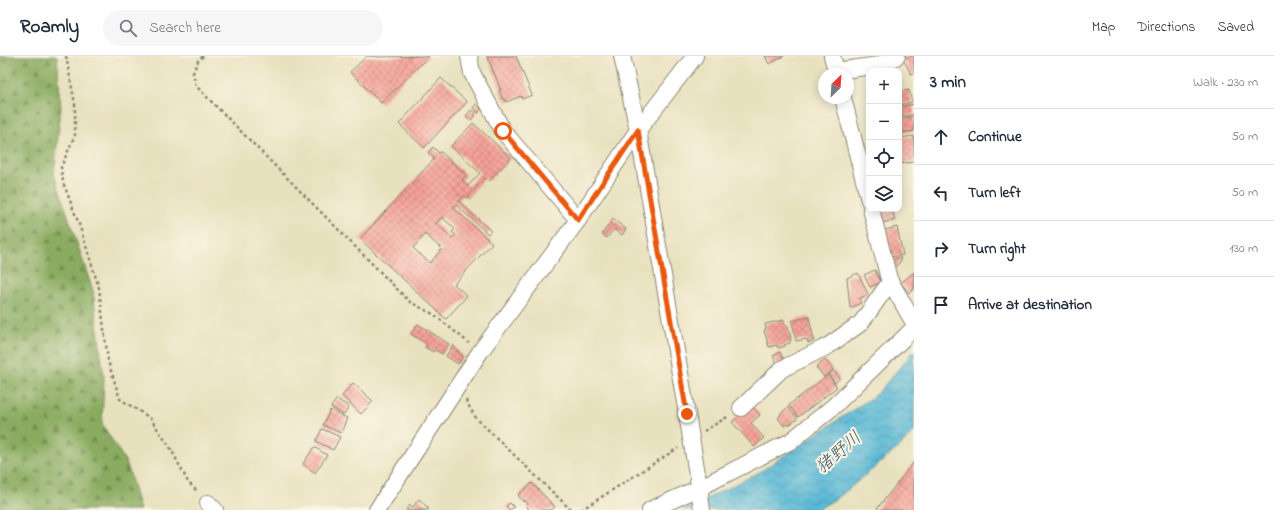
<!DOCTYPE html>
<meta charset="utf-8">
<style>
:root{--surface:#fff;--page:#f6f6f7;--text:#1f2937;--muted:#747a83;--line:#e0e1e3}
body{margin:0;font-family:"Indie Flower","Klee One",sans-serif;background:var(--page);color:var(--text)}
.controls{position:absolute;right:12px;top:12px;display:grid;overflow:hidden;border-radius:8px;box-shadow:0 2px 10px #0003}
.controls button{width:36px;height:36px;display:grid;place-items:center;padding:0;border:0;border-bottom:1px solid var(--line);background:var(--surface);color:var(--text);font:20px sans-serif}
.compass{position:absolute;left:818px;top:12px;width:36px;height:36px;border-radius:50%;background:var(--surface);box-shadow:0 2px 10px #0003;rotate:25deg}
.stop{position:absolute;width:12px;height:12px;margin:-9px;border:3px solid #ea580c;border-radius:50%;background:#fff}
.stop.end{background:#ea580c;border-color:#fff;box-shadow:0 1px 4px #0008}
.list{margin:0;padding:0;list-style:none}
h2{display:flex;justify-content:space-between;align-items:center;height:52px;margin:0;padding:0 16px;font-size:17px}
h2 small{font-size:13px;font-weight:400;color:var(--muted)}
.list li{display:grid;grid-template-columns:26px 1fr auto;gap:12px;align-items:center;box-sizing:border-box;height:56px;padding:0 16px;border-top:1px solid var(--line)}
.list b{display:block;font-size:15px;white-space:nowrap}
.list em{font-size:13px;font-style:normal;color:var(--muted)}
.icon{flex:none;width:22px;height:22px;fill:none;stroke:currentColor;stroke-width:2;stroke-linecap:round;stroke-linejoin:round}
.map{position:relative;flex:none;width:914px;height:454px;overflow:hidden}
header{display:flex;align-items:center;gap:24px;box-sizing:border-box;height:56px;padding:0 20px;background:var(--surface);border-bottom:1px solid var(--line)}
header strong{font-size:19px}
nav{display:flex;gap:22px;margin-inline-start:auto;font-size:14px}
.search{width:280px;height:36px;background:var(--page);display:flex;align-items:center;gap:10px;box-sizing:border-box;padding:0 14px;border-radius:22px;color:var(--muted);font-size:15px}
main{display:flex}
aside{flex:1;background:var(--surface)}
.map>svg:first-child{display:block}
.forest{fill:url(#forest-firs);stroke:#5a6c46}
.water{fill:url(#water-waves);stroke:#407180}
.building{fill:url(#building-cross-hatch);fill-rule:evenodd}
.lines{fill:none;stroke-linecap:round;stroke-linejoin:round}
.minor-casing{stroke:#8a8674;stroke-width:18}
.path{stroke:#8a8674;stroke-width:2.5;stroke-dasharray:3 3;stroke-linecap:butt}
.minor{stroke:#fff;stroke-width:16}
.minor-bridge-casing{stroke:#8a8674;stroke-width:18;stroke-linecap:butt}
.minor-bridge{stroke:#fff;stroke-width:16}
.route{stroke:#ea580c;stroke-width:5}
.labels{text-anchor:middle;stroke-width:4;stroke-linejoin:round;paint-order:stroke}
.water-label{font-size:18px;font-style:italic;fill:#3a5c66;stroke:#fcf5e5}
</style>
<header>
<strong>Roamly</strong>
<div class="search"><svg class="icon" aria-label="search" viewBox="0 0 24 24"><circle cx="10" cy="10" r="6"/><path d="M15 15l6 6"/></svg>Search here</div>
<nav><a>Map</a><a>Directions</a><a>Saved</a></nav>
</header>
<main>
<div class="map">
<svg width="914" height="454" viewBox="0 0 914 454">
<defs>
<pattern id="forest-firs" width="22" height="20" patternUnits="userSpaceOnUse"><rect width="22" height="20" fill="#8aac61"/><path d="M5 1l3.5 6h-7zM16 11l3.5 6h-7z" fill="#718c50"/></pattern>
<pattern id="water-waves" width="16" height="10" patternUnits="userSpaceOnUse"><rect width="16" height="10" fill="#56b7d5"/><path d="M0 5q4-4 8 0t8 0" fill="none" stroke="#4795ad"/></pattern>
<pattern id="building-cross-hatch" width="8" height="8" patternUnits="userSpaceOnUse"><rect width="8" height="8" fill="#f5a297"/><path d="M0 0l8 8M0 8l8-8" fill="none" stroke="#c7847b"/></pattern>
</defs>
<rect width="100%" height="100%" fill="#fcf5e5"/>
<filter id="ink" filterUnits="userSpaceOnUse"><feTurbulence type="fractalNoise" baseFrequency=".025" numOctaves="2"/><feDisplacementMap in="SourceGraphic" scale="8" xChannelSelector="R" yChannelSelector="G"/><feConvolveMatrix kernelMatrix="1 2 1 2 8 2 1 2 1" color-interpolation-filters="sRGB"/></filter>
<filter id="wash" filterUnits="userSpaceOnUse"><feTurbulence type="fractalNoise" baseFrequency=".012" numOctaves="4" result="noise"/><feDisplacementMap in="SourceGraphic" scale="16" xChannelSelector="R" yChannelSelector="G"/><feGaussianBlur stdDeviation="0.9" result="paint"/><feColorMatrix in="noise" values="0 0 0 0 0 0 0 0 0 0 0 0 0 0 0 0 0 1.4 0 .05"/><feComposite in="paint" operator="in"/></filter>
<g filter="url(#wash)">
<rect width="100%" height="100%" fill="#e8e1be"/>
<path class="forest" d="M 0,0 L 57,0 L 61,52 L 54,118 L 93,235 L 104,322 L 102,368 L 127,408 L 140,454 L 0,454 Z"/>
<path class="water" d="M 914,295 L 914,376 L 898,392 L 840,440 L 817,454 L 684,454 L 758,417 L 877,338 Z"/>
<g id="blocks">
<g class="building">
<path d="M 367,0 L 380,1 L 429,0 L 381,47 L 350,16 Z"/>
<path d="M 487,0 L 516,0 L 532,39 L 522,43 L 521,40 L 506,46 L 505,43 L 503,43 L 499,34 L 501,34 Z"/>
<path d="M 765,0 L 784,0 L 769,8 Z"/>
<path d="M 910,0 L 914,0 L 914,17 L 911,18 L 903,3 Z"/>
<path d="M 441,22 L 467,46 L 424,92 L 399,68 Z"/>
<path d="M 909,34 L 912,46 L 899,49 L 899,36 Z"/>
<path d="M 476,48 L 481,53 L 478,57 L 473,52 Z"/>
<path d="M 914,48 L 914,58 L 899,61 L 899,51 Z"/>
<path d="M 471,54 L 476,58 L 471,64 L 466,60 Z"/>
<path d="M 914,60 L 914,75 L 899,77 L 899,63 Z"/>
<path d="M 473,67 L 511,102 L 489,125 L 485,122 L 467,142 L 464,139 L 459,145 L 491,175 L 488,178 L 456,149 L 453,151 L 492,187 L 454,228 L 467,240 L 446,263 L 360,183 L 434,103 L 428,96 L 433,91 L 439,97 L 441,96 L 466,119 L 462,124 L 468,130 L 480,117 L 451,90 ZM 442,161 L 455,173 L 452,176 L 456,179 L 452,182 L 436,167 ZM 425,178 L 442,193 L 430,207 L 413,192 Z"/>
<path d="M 914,80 L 914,106 L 899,108 L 899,82 Z"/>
<path d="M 877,153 L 895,153 L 895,156 L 893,157 L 895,164 L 881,167 Z"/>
<path d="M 613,163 L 626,173 L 622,179 L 614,173 L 607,182 L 602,178 Z"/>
<path d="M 897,171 L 903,199 L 890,201 L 881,175 Z"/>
<path d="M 900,201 L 901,205 L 892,214 L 889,205 Z"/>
<path d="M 875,214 L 881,226 L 870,231 L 864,219 Z"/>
<path d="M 914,216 L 914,233 L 909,237 L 901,227 Z"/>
<path d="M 858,217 L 868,238 L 859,243 L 861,247 L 850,252 L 847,222 Z"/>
<path d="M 809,261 L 814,285 L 808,287 L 807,283 L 796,285 L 792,265 Z"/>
<path d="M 784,264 L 785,270 L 788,270 L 791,284 L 790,284 L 790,287 L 784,289 L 785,290 L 778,292 L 777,289 L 769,291 L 764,274 L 766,273 L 765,268 Z"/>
<path d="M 418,268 L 449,288 L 442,298 L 435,294 L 433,296 L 425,291 L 427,288 L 411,278 Z"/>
<path d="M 453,289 L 463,301 L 458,308 L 446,300 Z"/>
<path d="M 780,296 L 785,306 L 778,309 L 773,300 Z"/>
<path d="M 825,304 L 833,314 L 824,321 L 816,311 Z"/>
<path d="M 834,315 L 840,322 L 835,327 L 829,319 Z"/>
<path d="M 828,319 L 837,331 L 798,361 L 789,349 Z"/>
<path d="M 353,327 L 373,345 L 361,358 L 342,340 Z"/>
<path d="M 337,343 L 349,351 L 344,359 L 331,351 Z"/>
<path d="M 751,349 L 760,359 L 751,367 L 764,382 L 754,391 L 732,366 Z"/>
<path d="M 788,351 L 797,363 L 789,369 L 788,368 L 784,370 L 778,362 L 781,359 L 780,358 Z"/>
<path d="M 330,354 L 347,362 L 341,377 L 323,369 Z"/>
<path d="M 322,373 L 340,381 L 333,394 L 316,385 Z"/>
<path d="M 314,391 L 327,399 L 315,417 L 303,408 Z"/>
<path d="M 914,406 L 914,454 L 876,454 Z"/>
<path d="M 532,427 L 555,451 L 551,454 L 530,454 L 526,450 L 528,448 L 525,444 L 523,446 L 518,439 Z"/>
<path d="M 419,443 L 429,453 L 428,454 L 406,454 L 410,449 L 413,451 Z"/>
<path d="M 510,447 L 514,451 L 509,454 L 506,450 Z"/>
</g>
</g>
</g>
<g filter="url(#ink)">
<use href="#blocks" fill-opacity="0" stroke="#8a8674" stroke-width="1"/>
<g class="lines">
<defs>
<g id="minor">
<path d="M 469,0 L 472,17 L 503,75 L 578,164"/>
<path d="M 622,0 L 638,74 L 687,358"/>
<path d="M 832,0 L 837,18"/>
<path d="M 837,15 L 879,9 L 897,0"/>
<path d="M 843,42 L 869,144"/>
<path d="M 871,153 L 889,223 L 914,267"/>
<path d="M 741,352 L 782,313 L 828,290 L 861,267 L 890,226"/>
<path d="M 698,422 L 702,454"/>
<path d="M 208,447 L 215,454"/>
<path d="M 377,454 L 480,296 L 578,164 L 638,74 L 695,0"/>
<path d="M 650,454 L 699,432 L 791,385 L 834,350 L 914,272"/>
</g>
</defs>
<use href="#minor" class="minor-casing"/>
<g class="path">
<path d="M 66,0 L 75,48 L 75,79 L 61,111 L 63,126 L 80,171 L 99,232 L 108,305 L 120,343 L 150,362 L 171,393 L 188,426 L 198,436"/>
<path d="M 203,0 L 198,5 L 193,17 L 196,30 L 410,246 L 433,258 L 469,287"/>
<path d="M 466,344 L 467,347 L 476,362 L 569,452 L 577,454"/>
<path d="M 704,375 L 729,360"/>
<path d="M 581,454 L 678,392"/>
</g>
<use href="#minor" class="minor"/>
<defs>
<path id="minor-bridge" d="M 687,358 L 697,418"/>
</defs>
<use href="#minor-bridge" class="minor-bridge-casing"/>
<use href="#minor-bridge" class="minor-bridge"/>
</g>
</g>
<g class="lines" filter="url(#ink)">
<path class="route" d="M 503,75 L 578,164 L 638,74 L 687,358"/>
</g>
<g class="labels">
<g class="water-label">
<text transform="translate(838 396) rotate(-41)" y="6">猪野川</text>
</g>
</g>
</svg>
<div class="controls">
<button>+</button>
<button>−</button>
<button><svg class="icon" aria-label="locate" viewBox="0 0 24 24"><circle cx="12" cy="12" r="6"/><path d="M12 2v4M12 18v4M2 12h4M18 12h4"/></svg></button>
<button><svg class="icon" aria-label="layers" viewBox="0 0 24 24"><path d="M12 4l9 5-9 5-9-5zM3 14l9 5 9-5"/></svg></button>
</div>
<svg class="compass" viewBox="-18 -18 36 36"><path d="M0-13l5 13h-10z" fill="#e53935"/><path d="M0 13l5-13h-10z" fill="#747a83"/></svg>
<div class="stop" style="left:503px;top:75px"></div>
<div class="stop end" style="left:687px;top:358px"></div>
</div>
<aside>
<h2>3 min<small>Walk · 230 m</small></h2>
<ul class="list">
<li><svg class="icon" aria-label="ahead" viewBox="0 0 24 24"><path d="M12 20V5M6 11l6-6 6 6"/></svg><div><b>Continue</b></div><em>50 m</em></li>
<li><svg class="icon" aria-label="left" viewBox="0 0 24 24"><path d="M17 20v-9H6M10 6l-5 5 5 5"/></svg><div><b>Turn left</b></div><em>50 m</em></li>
<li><svg class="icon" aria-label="right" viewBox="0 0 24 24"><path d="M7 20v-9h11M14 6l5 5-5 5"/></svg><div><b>Turn right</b></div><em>130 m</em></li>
<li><svg class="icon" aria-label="arrive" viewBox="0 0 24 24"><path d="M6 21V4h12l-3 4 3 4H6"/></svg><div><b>Arrive at destination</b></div></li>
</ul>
</aside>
</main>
